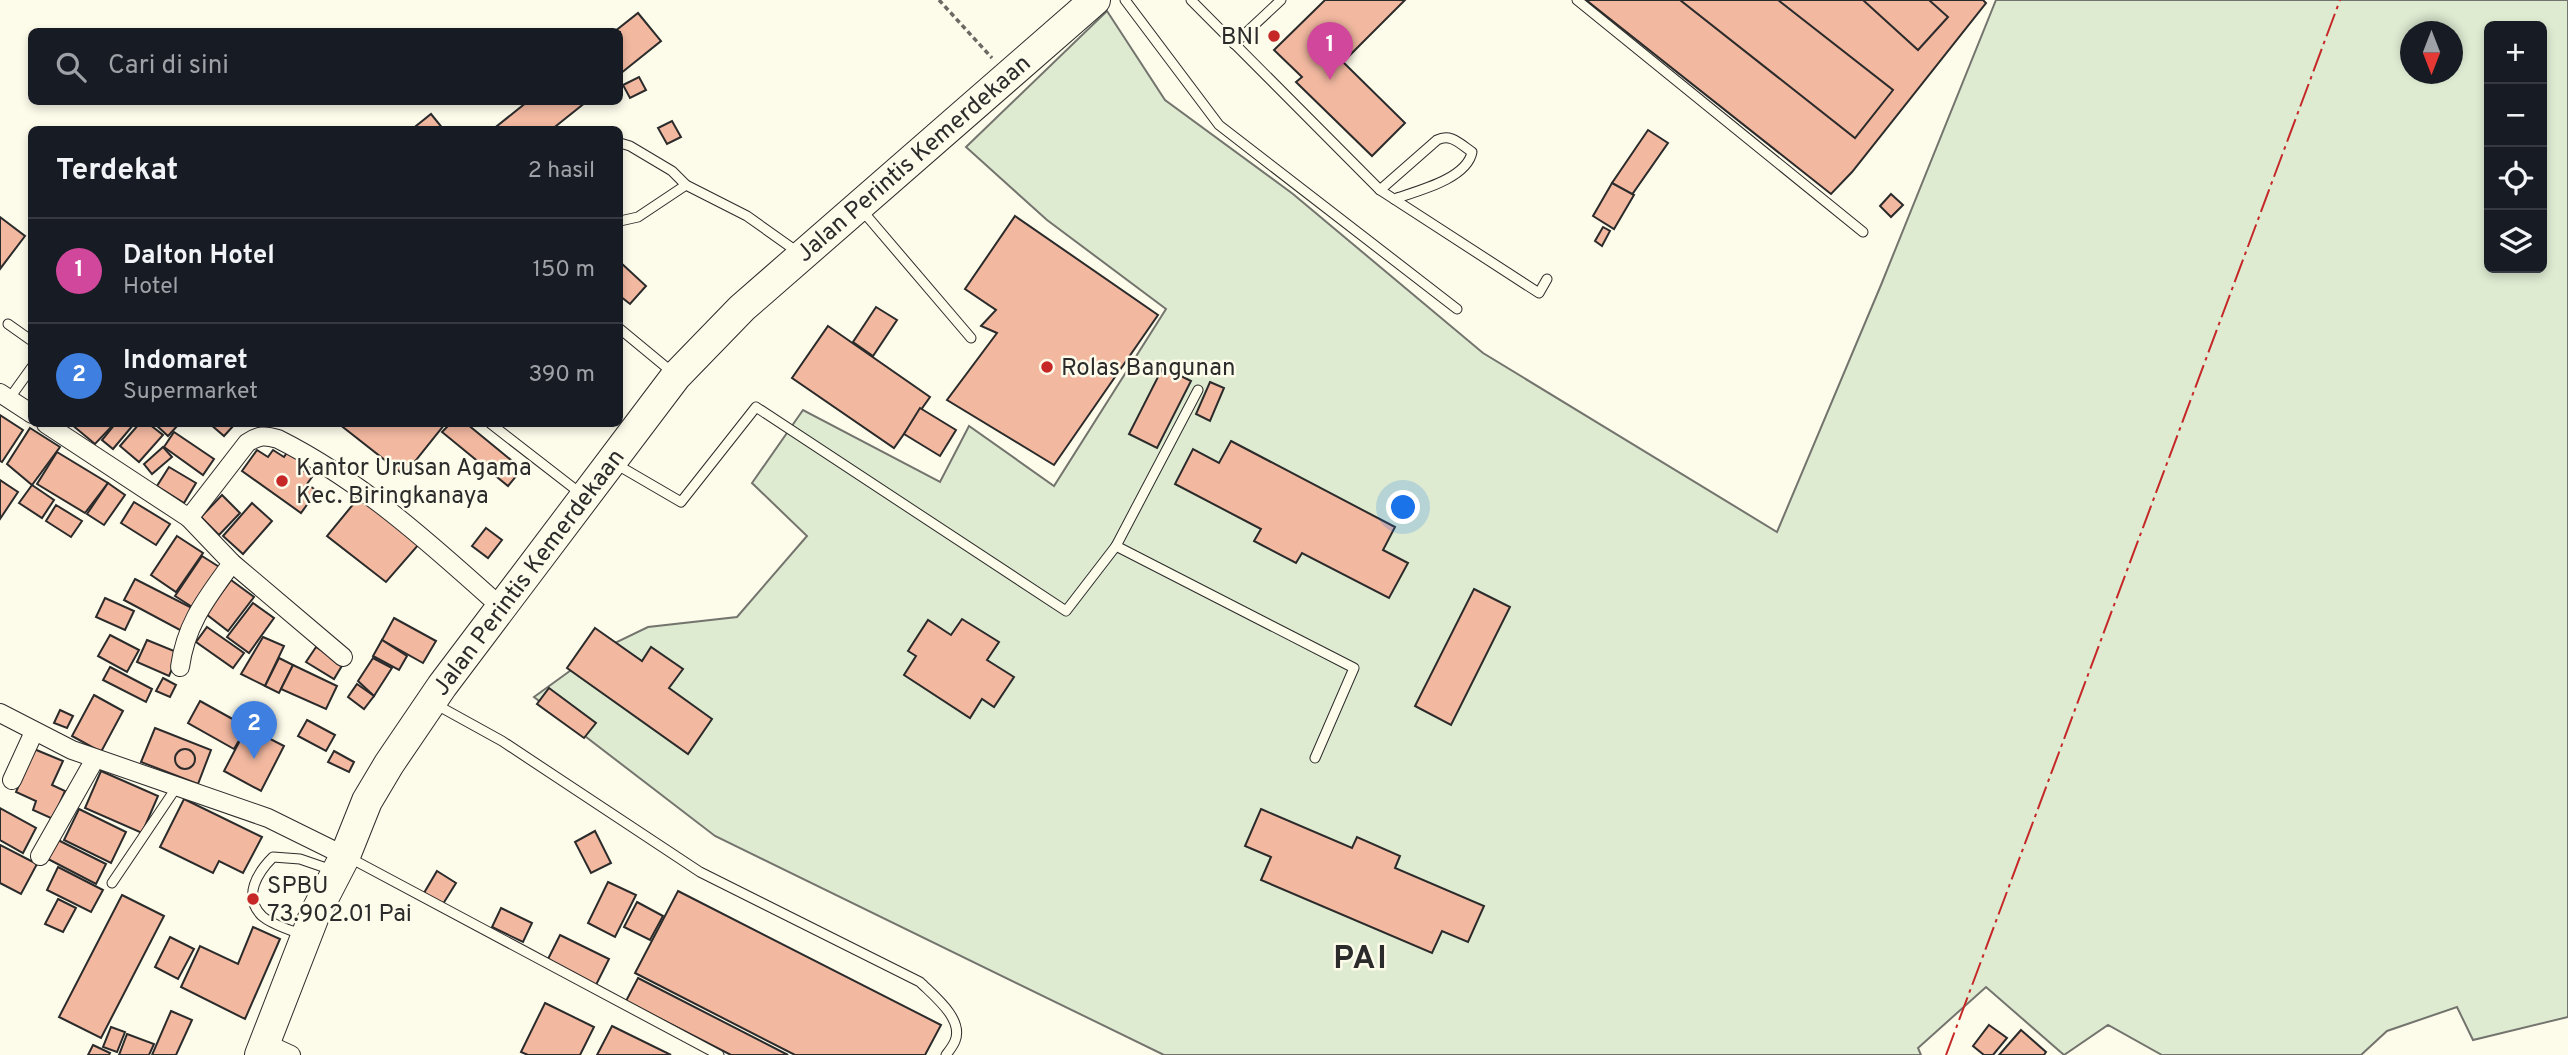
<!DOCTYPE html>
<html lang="id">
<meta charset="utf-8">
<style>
:root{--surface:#171b24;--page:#20242c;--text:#f1f3f6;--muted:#9ea1a6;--line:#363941;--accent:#c62828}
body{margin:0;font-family:Overpass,sans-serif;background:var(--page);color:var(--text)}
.controls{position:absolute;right:21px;top:21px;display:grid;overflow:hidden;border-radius:10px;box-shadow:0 4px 10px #0003}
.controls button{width:63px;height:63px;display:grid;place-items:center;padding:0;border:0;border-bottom:2px solid var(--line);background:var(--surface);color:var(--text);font:35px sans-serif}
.compass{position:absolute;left:2400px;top:21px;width:63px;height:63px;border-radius:50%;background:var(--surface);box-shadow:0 4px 10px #0003;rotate:180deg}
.you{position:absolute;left:1404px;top:508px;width:24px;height:24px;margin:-18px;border:5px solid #fff;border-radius:50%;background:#1a73e8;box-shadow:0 0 0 10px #1a73e833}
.badge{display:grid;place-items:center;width:46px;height:46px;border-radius:50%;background:var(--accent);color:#fff;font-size:23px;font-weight:700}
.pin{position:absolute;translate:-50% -58px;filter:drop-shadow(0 2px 4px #0008)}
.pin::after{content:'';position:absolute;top:37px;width:24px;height:21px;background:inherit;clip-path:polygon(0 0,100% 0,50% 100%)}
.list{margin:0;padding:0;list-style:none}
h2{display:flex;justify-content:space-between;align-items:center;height:91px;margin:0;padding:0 28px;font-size:30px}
h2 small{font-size:23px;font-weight:400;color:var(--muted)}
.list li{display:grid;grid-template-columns:46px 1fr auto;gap:21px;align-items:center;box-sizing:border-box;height:105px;padding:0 28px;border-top:2px solid var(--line)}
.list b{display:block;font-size:26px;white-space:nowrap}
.list p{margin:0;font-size:23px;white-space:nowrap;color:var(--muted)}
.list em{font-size:23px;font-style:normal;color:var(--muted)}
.icon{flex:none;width:38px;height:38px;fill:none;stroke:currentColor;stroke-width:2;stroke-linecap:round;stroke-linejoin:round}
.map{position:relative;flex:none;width:2568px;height:1055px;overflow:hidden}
.search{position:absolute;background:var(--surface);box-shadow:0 4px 10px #0003;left:28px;top:28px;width:595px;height:77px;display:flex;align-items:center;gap:18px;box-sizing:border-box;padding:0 24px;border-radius:10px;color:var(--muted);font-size:26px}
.panel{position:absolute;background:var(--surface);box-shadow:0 4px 10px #0003;left:28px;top:126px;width:595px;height:301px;border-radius:10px}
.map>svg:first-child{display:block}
.green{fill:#deebd1;stroke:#74746e;stroke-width:2;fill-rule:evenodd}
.building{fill:#f2b8a0;stroke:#2b2b2b;stroke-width:2}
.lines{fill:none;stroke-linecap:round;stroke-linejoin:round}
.service-casing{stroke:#2b2b2b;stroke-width:11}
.minor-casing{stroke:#2b2b2b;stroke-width:20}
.trunk-casing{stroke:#2b2b2b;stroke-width:32}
.path{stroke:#6a6964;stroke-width:3.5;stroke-dasharray:5 3.5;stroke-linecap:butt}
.service{stroke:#fdfbea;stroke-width:9}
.minor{stroke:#fdfbea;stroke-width:18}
.trunk{stroke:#fdfbea;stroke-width:30}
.power{stroke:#c62828;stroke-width:2;stroke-dasharray:24 5 3.5 5;stroke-linecap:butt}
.poi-dot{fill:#c62828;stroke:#fdfbea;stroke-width:2.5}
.labels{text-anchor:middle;stroke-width:5;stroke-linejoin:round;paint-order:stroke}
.poi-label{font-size:24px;fill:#2b2b2b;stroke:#fdfbea;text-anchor:start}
.street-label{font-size:24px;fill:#2b2b2b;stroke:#fdfbea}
.district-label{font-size:32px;font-weight:bold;letter-spacing:2px;fill:#2b2b2b;stroke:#fdfbea}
</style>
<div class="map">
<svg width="2568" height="1055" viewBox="0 0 2568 1055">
<rect width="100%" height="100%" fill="#fdfbea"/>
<path class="green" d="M 1996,0 L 2568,0 L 2568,1017 L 2473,1040 L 2457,1007 L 2387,1031 L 2361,1055 L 2162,1055 L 2108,1025 L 2064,1055 L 1986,987 L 1918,1048 L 1921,1055 L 1164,1055 L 715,836 L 534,697 L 596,652 L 648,627 L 737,617 L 807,536 L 752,483 L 803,410 L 940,482 L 969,426 L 1054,486 L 1166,309 L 1047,220 L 966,147 L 1107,11 L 1165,100 L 1293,194 L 1483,353 L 1777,532 L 1881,285 ZM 2489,26 L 2542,26 L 2542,268 L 2489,268 ZM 2410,32 L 2452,32 L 2452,74 L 2410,74 Z"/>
<g class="building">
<path d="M 1325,0 L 1405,0 L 1343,62 L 1405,123 L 1372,156 L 1296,82 L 1302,77 L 1274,50 Z"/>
<path d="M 1586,0 L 1983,0 L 1986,3 L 1852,172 L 1831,194 Z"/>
<path d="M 1680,0 L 1778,0 L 1893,90 L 1855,138 Z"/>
<path d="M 1863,0 L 1929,0 L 1948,17 L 1918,50 Z"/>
<path d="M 638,13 L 661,41 L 620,74 L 620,32 L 614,32 Z"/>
<path d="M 639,77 L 646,90 L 630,98 L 623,85 Z"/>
<path d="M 527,102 L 586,102 L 551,130 L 492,130 Z"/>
<path d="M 431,114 L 444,130 L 411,130 Z"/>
<path d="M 672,121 L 681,137 L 667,144 L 658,128 Z"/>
<path d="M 1648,130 L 1668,143 L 1631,196 L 1612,183 Z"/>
<path d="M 1612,183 L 1634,195 L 1614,229 L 1593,216 Z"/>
<path d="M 1891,194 L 1903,205 L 1891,217 L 1880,206 Z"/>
<path d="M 1015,216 L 1158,315 L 1054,465 L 947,400 L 997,333 L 981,326 L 996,310 L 965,289 Z"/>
<path d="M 0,217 L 25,236 L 0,269 Z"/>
<path d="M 1603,227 L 1610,231 L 1602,246 L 1595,241 Z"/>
<path d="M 620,262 L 646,286 L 630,304 L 620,296 Z"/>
<path d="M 876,307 L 897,320 L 873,356 L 853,342 Z"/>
<path d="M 828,326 L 930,397 L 894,448 L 792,378 Z"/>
<path d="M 1163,367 L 1191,381 L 1157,448 L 1129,434 Z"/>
<path d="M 1210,382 L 1224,388 L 1210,421 L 1196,414 Z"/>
<path d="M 920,408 L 956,430 L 940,456 L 904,434 Z"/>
<path d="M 0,415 L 23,430 L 2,462 L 0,461 Z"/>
<path d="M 71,424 L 114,424 L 95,444 Z"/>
<path d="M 115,424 L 134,424 L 113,449 L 102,440 Z"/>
<path d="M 139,424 L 149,424 L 163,435 L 139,462 L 120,446 Z"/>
<path d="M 155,424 L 179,424 L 168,436 Z"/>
<path d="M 210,424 L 235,424 L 224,436 Z"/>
<path d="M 339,424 L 442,424 L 444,425 L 404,475 Z"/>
<path d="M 450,424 L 467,424 L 522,469 L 508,486 L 442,432 Z"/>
<path d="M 30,428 L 60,447 L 32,485 L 7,464 Z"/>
<path d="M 174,432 L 214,459 L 203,475 L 164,447 Z"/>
<path d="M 1231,441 L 1395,527 L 1383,550 L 1408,563 L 1389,598 L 1302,553 L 1296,563 L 1254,541 L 1261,529 L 1175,484 L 1193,449 L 1219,463 Z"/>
<path d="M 163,447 L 172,457 L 152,474 L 144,464 Z"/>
<path d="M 290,448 L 307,460 L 301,469 L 312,477 L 307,484 L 317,491 L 301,513 L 242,471 L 257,450 L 268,457 L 273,450 L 284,457 Z"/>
<path d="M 57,452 L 108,483 L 85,513 L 37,484 Z"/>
<path d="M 169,467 L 196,483 L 184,503 L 157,486 Z"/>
<path d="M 0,480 L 18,492 L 0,519 Z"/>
<path d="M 108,483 L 125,495 L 104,525 L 87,514 Z"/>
<path d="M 32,485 L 54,500 L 42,518 L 19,503 Z"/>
<path d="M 222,495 L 240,513 L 219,535 L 201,517 Z"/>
<path d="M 360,496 L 420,543 L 386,582 L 327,536 Z"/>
<path d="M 134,502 L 170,524 L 156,545 L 121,523 Z"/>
<path d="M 252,503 L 272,521 L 243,554 L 223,536 Z"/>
<path d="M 56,505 L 82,521 L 71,537 L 46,521 Z"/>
<path d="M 486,528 L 502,540 L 488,558 L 472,546 Z"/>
<path d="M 177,536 L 203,553 L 176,592 L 151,575 Z"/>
<path d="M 202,556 L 224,570 L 197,610 L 175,596 Z"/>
<path d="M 135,579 L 196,610 L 180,630 L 124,600 Z"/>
<path d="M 231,580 L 254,597 L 228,631 L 206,614 Z"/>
<path d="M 1474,589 L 1510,607 L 1451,725 L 1415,706 Z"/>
<path d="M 105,598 L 134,611 L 125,630 L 96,617 Z"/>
<path d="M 253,603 L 274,618 L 249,653 L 227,637 Z"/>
<path d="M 394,618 L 436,641 L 423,663 L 382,640 Z"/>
<path d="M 962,619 L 999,642 L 987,660 L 1014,677 L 994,707 L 982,699 L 970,718 L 904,675 L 916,656 L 908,651 L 928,620 L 951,635 Z"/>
<path d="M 207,627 L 244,653 L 233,668 L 196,642 Z"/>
<path d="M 595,628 L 642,661 L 651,647 L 683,669 L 669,688 L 712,719 L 688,754 L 567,668 Z"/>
<path d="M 110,635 L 139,650 L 127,672 L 98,656 Z"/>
<path d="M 263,637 L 284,646 L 265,686 L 241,674 Z"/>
<path d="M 147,640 L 179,653 L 169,676 L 137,662 Z"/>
<path d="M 382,640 L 407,656 L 399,670 L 373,656 Z"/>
<path d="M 316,647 L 343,664 L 334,679 L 306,662 Z"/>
<path d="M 279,658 L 293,665 L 279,693 L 265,686 Z"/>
<path d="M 373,658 L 392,668 L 374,696 L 358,681 Z"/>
<path d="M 293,665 L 337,686 L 326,709 L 281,689 Z"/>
<path d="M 110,667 L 152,689 L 146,702 L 103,680 Z"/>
<path d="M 163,678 L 176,685 L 170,697 L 156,691 Z"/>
<path d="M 357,684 L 374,696 L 364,709 L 348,697 Z"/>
<path d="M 549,688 L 596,723 L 584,738 L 537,704 Z"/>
<path d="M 94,695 L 123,711 L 101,752 L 72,736 Z"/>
<path d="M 200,701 L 247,727 L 234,749 L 188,723 Z"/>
<path d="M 60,710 L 73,716 L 67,728 L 54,723 Z"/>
<path d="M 307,720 L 335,735 L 326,751 L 298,736 Z"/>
<path d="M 247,727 L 284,746 L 261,791 L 224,771 Z"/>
<path d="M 155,728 L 211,750 L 198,784 L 141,762 Z"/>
<path d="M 34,749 L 63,761 L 52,785 L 65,791 L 53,819 L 33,810 L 36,801 L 16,792 Z"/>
<circle cx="185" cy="759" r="10"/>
<path d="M 334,751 L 354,762 L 349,772 L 328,762 Z"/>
<path d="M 101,771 L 158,796 L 142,833 L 85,808 Z"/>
<path d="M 184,799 L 262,837 L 243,873 L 219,861 L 213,873 L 160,847 Z"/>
<path d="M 0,808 L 36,828 L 23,853 L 0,840 Z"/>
<path d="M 79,809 L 126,832 L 111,863 L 64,840 Z"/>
<path d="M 1261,809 L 1352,848 L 1357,837 L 1400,856 L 1395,868 L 1484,906 L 1468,942 L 1442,931 L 1432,953 L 1261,880 L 1271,857 L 1245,846 Z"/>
<path d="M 595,831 L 611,863 L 591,873 L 575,842 Z"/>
<path d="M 58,840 L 106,864 L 96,884 L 48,859 Z"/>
<path d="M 0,845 L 37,864 L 21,894 L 0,883 Z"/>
<path d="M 58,867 L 103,890 L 91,912 L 47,890 Z"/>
<path d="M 437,871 L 456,883 L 443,904 L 424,893 Z"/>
<path d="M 608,882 L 636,895 L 615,937 L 588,923 Z"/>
<path d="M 678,891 L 941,1025 L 925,1055 L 795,1055 L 635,973 Z"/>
<path d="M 122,895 L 164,916 L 101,1038 L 59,1017 Z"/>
<path d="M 58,899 L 76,908 L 63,932 L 45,924 Z"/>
<path d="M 637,902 L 663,916 L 650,940 L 624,927 Z"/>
<path d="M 501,908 L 532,923 L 523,942 L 492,927 Z"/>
<path d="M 253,927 L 280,939 L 245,1019 L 181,987 L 200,946 L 238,964 Z"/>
<path d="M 560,935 L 609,959 L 595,987 L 546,963 Z"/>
<path d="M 170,937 L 194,949 L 178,979 L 155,967 Z"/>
<path d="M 638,978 L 788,1055 L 731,1055 L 626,1001 Z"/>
<path d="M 545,1003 L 594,1027 L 580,1055 L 528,1055 L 521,1052 Z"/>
<path d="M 171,1011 L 192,1020 L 176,1055 L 152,1055 Z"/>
<path d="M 1989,1025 L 2007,1038 L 1993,1055 L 1984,1055 L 1973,1046 Z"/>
<path d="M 612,1026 L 671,1055 L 597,1055 Z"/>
<path d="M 111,1027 L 125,1032 L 117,1052 L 103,1047 Z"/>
<path d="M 2021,1030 L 2046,1052 L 2044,1055 L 1999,1055 Z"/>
<path d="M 127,1034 L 154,1044 L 149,1055 L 119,1055 Z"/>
<path d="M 93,1045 L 110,1053 L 109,1055 L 88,1055 Z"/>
</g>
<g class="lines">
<defs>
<g id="service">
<path d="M 1125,0 L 1219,125 L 1457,309"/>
<path d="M 1191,0 L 1380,190 L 1539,293 L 1547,279"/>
<path d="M 1577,0 L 1863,232"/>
<path d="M 1234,44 L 1281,0"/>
<path d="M 620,143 L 630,146 L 672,171 L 686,185 L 747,216 L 799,253"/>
<path d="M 1380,190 L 1437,140 C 1451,133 1460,144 1472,152 C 1467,179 1417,191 1394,199"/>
<path d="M 860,208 L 971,338"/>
<path d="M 620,221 L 638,217 L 686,185"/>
<path d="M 8,324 L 32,341"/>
<path d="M 620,329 L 672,372"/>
<path d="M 9,399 L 32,367"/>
<path d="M 491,424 L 580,493"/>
<path d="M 614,463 L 681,502 L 756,407 L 1066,611 L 1116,546 L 1354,668 L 1315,758"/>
<path d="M 1116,546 L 1198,390"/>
<path d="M 435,704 L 502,741 L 700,872 L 920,982 C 934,996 964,1019 955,1041 C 953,1046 949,1051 946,1055"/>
<path d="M 350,858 L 719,1055"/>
<path d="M 112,883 L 176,788"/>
<path d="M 303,935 C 291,930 272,925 262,916 C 242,896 258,872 273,857 L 300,859 L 332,870"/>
</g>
<g id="minor">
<path d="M 0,393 L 32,414"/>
<path d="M 46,424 L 189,518 L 247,443 C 259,435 265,435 278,439 C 362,481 432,545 501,607"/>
<path d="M 189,518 L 232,563 L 343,657"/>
<path d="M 180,667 C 186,623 207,598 232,563"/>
<path d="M 0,713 L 72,750 L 268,818 L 345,856"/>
<path d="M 12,780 L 34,732"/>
<path d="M 40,856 L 95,759"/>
<path d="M 265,1043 L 291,1055"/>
</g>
<path id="trunk" d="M 260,1055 L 314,916 L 345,856 L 367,801 L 389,764 L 442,686 L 676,376 L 742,308 L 1095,0"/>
</defs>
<use href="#service" class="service-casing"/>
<use href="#minor" class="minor-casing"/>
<use href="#trunk" class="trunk-casing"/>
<path class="path" d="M 939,0 L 992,58"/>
<use href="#service" class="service"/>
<use href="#minor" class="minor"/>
<use href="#trunk" class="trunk"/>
<path class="power" d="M 1946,1055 L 2340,0"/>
</g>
<g class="poi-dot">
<circle cx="1274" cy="36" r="7"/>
<circle cx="1047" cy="367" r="7"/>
<circle cx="282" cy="481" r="7"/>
<circle cx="253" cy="899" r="7"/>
</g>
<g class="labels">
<g class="poi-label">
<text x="1260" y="44" text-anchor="end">BNI</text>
<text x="1061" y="375">Rolas Bangunan</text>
<text x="296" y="475">Kantor Urusan Agama<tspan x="296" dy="28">Kec. Biringkanaya</tspan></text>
<text x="267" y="893">SPBU<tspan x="267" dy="28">73.902.01 Pai</tspan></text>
</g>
<g class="street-label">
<text transform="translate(913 158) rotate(-41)" y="8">Jalan Perintis Kemerdekaan</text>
<text transform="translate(528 572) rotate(-53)" y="8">Jalan Perintis Kemerdekaan</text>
</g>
<g class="district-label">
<text x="1361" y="968">PAI</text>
</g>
</g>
</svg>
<div class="controls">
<button>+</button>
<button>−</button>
<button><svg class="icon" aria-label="locate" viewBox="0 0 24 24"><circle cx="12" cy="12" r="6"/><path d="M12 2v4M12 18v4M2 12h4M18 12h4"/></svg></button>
<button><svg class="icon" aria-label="layers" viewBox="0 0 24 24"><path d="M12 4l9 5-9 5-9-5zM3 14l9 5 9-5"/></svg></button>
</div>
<svg class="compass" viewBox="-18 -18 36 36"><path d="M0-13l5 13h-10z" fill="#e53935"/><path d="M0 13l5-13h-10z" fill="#9ea1a6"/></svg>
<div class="you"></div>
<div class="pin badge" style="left:1330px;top:80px;background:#d1479c">1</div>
<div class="pin badge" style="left:254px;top:759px;background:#3f7fe0">2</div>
<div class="search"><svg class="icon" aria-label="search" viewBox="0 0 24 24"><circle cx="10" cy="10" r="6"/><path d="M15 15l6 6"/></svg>Cari di sini</div>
<section class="panel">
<h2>Terdekat<small>2 hasil</small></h2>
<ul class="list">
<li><span class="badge" style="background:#d1479c">1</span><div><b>Dalton Hotel</b><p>Hotel</p></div><em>150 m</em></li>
<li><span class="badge" style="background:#3f7fe0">2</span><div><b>Indomaret</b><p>Supermarket</p></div><em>390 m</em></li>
</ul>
</section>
</div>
